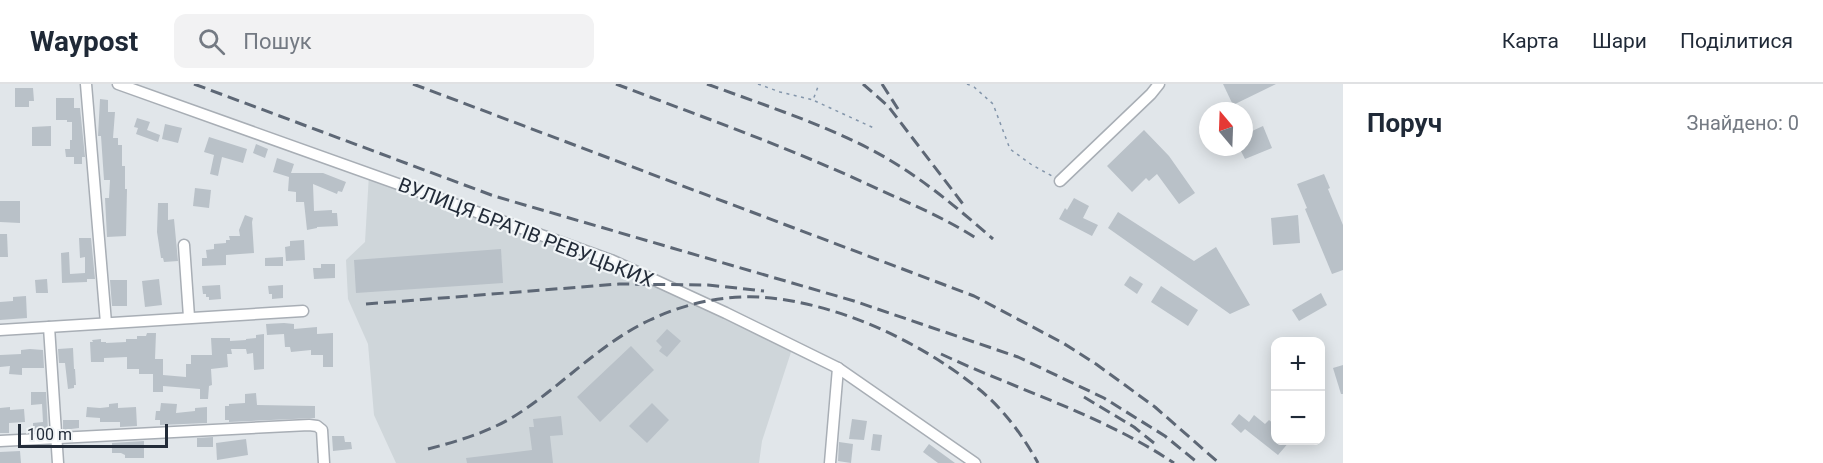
<!DOCTYPE html>
<html lang="uk">
<meta charset="utf-8">
<style>
:root{--surface:#fff;--page:#f2f2f3;--text:#1f2937;--muted:#747a83;--line:#e0e1e3}
body{margin:0;font-family:Roboto,sans-serif;background:var(--page);color:var(--text)}
.controls{position:absolute;right:18px;bottom:18px;display:grid;overflow:hidden;border-radius:12px;box-shadow:0 3px 15px #0003}
.controls button{width:54px;height:54px;display:grid;place-items:center;padding:0;border:0;border-bottom:2px solid var(--line);background:var(--surface);color:var(--text);font:30px sans-serif}
.compass{position:absolute;left:1199px;top:18px;width:54px;height:54px;border-radius:50%;background:var(--surface);box-shadow:0 3px 15px #0003;rotate:341deg}
.scale{position:absolute;left:18px;bottom:15px;width:150px;box-sizing:border-box;padding-left:6px;border:3px solid #232c39;border-top:0;font-size:16px;line-height:21px;white-space:nowrap;color:#232c39;-webkit-text-stroke:4px #f1f5f7;paint-order:stroke}
.list{margin:0;padding:0;list-style:none}
h2{display:flex;justify-content:space-between;align-items:center;height:78px;margin:0;padding:0 24px;font-size:26px}
h2 small{font-size:20px;font-weight:400;color:var(--muted)}
.icon{flex:none;width:33px;height:33px;fill:none;stroke:currentColor;stroke-width:2;stroke-linecap:round;stroke-linejoin:round}
.map{position:relative;flex:none;width:1343px;height:379px;overflow:hidden}
header{display:flex;align-items:center;gap:36px;box-sizing:border-box;height:84px;padding:0 30px;background:var(--surface);border-bottom:2px solid var(--line)}
header strong{font-size:28px}
nav{display:flex;gap:33px;margin-inline-start:auto;font-size:21px}
.search{width:420px;height:54px;background:var(--page);display:flex;align-items:center;gap:15px;box-sizing:border-box;padding:0 21px;border-radius:12px;color:var(--muted);font-size:22px}
main{display:flex}
aside{flex:1;background:var(--surface)}
.map>svg:first-child{display:block}
.built{fill:#cfd6da}
.building{fill:#b9c1c8}
.lines{fill:none;stroke-linecap:round;stroke-linejoin:round}
.minor-casing{stroke:#a8aeb5;stroke-width:13}
.path{stroke:#8496ab;stroke-width:1.5;stroke-dasharray:3 4.5;stroke-linecap:butt}
.minor{stroke:#fff;stroke-width:10}
.rail{stroke:#5d6775;stroke-width:3;stroke-dasharray:12 6;stroke-linecap:butt}
.labels{text-anchor:middle;stroke-width:4.5;stroke-linejoin:round;paint-order:stroke}
.street-label{font-size:20px;fill:#232c39;stroke:#f1f5f7}
</style>
<header>
<strong>Waypost</strong>
<div class="search"><svg class="icon" aria-label="search" viewBox="0 0 24 24"><circle cx="10" cy="10" r="6"/><path d="M15 15l6 6"/></svg>Пошук</div>
<nav><a>Карта</a><a>Шари</a><a>Поділитися</a></nav>
</header>
<main>
<div class="map">
<svg width="1343" height="379" viewBox="0 0 1343 379">
<rect width="100%" height="100%" fill="#e1e6ea"/>
<path class="built" d="M 369,90 L 611,176 L 793,262 L 762,357 L 759,379 L 396,379 L 374,331 L 368,260 L 348,215 L 346,176 L 365,158 Z"/>
<g class="building">
<path d="M 1223,0 L 1276,0 L 1233,21 Z"/>
<path d="M 15,4 L 33,4 L 34,17 L 29,17 L 29,23 L 15,23 Z"/>
<path d="M 56,14 L 74,14 L 74,24 L 80,24 L 85,73 L 82,73 L 82,80 L 74,80 L 74,73 L 66,73 L 65,65 L 70,65 L 70,56 L 72,56 L 72,38 L 67,38 L 67,36 L 56,36 Z"/>
<path d="M 100,15 L 108,16 L 108,28 L 115,28 L 113,54 L 118,54 L 118,61 L 122,61 L 122,82 L 125,82 L 125,105 L 127,105 L 126,152 L 107,153 L 105,114 L 109,114 L 110,96 L 104,96 L 101,52 L 98,52 Z"/>
<path d="M 137,34 L 150,38 L 147,46 L 160,51 L 158,58 L 136,50 L 138,44 L 134,43 Z"/>
<path d="M 165,40 L 182,44 L 178,59 L 162,55 Z"/>
<path d="M 51,42 L 51,62 L 32,62 L 32,43 Z"/>
<path d="M 1263,42 L 1272,64 L 1245,75 L 1239,63 L 1244,63 L 1244,55 L 1252,52 L 1250,48 Z"/>
<path d="M 1144,46 L 1169,72 L 1195,109 L 1179,120 L 1157,90 L 1149,97 L 1146,94 L 1132,108 L 1107,82 Z"/>
<path d="M 209,53 L 247,65 L 243,79 L 222,73 L 218,92 L 210,90 L 214,71 L 204,68 Z"/>
<path d="M 256,60 L 268,65 L 265,74 L 253,69 Z"/>
<path d="M 277,74 L 294,80 L 291,89 L 323,89 L 346,98 L 342,108 L 338,107 L 337,110 L 313,100 L 314,127 L 332,126 L 332,129 L 337,129 L 338,142 L 317,143 L 317,144 L 307,146 L 304,118 L 296,118 L 296,108 L 288,107 L 289,93 L 273,88 Z"/>
<path d="M 1324,90 L 1330,104 L 1328,105 L 1343,141 L 1343,186 L 1332,190 L 1305,125 L 1307,124 L 1297,100 Z"/>
<path d="M 195,104 L 211,106 L 209,124 L 193,122 Z"/>
<path d="M 1074,114 L 1089,122 L 1083,134 L 1098,141 L 1092,152 L 1059,135 L 1065,124 L 1067,126 Z"/>
<path d="M 0,117 L 20,117 L 20,139 L 0,138 Z"/>
<path d="M 158,119 L 168,119 L 168,136 L 174,135 L 178,177 L 164,178 L 163,174 L 161,174 L 157,148 Z"/>
<path d="M 1118,128 L 1194,177 L 1216,163 L 1250,221 L 1230,230 L 1108,144 Z"/>
<path d="M 245,131 L 253,134 L 252,138 L 254,169 L 226,171 L 226,181 L 202,182 L 202,174 L 207,174 L 206,166 L 214,165 L 214,160 L 226,159 L 226,156 L 230,156 L 229,152 L 240,152 L 239,146 Z"/>
<path d="M 1298,131 L 1300,159 L 1273,161 L 1271,134 Z"/>
<path d="M 0,150 L 7,150 L 8,173 L 0,173 Z"/>
<path d="M 79,154 L 91,154 L 95,195 L 87,195 L 87,198 L 62,199 L 61,169 L 69,168 L 70,190 L 85,189 L 85,173 L 80,174 Z"/>
<path d="M 304,156 L 305,176 L 286,177 L 285,163 L 290,162 L 290,157 Z"/>
<path d="M 501,165 L 503,199 L 356,209 L 354,176 Z"/>
<path d="M 283,173 L 283,182 L 265,182 L 265,174 Z"/>
<path d="M 321,180 L 335,180 L 335,194 L 314,195 L 313,184 L 321,184 Z"/>
<path d="M 1130,192 L 1143,200 L 1137,210 L 1124,201 Z"/>
<path d="M 47,195 L 48,209 L 36,209 L 35,196 Z"/>
<path d="M 159,195 L 162,221 L 145,223 L 142,197 Z"/>
<path d="M 110,196 L 127,196 L 127,222 L 112,222 Z"/>
<path d="M 220,201 L 221,215 L 209,216 L 209,213 L 206,213 L 206,210 L 203,210 L 202,202 Z"/>
<path d="M 283,201 L 283,214 L 272,215 L 272,210 L 269,210 L 268,202 Z"/>
<path d="M 1161,202 L 1198,226 L 1188,242 L 1151,218 Z"/>
<path d="M 1321,209 L 1327,221 L 1299,237 L 1292,226 Z"/>
<path d="M 26,212 L 27,234 L 0,236 L 0,218 L 13,217 L 13,213 Z"/>
<path d="M 284,239 L 294,240 L 294,245 L 317,243 L 317,250 L 333,249 L 333,283 L 323,283 L 323,271 L 311,271 L 311,266 L 291,268 L 290,263 L 285,263 L 284,250 L 267,251 L 266,240 Z"/>
<path d="M 667,245 L 681,257 L 667,273 L 659,267 L 662,263 L 656,257 Z"/>
<path d="M 147,249 L 156,249 L 155,275 L 163,275 L 163,291 L 186,293 L 186,280 L 191,280 L 191,271 L 212,271 L 211,254 L 230,254 L 230,257 L 246,256 L 246,255 L 256,254 L 256,251 L 264,250 L 264,285 L 254,286 L 253,269 L 247,270 L 246,265 L 231,265 L 232,270 L 227,270 L 228,283 L 211,285 L 212,301 L 209,302 L 208,315 L 200,315 L 200,305 L 163,302 L 163,308 L 153,308 L 153,290 L 139,290 L 139,285 L 127,285 L 127,273 L 104,274 L 104,278 L 91,278 L 90,258 L 93,258 L 92,256 L 101,255 L 101,258 L 106,258 L 106,259 L 126,258 L 126,255 L 137,255 L 137,252 L 146,252 Z"/>
<path d="M 631,262 L 654,286 L 600,338 L 577,313 Z"/>
<path d="M 73,264 L 74,285 L 75,285 L 76,301 L 74,301 L 74,304 L 68,305 L 65,279 L 59,279 L 58,265 Z"/>
<path d="M 30,265 L 43,266 L 44,284 L 22,284 L 22,291 L 9,290 L 10,282 L 0,283 L 0,271 L 21,270 L 21,266 Z"/>
<path d="M 1343,281 L 1343,310 L 1341,310 L 1333,284 Z"/>
<path d="M 31,308 L 46,308 L 48,347 L 33,348 L 33,339 L 43,338 L 42,320 L 31,321 Z"/>
<path d="M 256,309 L 257,321 L 315,322 L 315,334 L 229,338 L 229,336 L 225,336 L 225,322 L 229,322 L 229,320 L 245,319 L 245,310 Z"/>
<path d="M 118,319 L 118,324 L 136,323 L 137,342 L 120,343 L 120,338 L 100,338 L 100,334 L 86,333 L 87,323 L 100,324 L 109,323 L 109,320 Z"/>
<path d="M 161,319 L 177,320 L 176,329 L 195,327 L 195,324 L 207,323 L 207,339 L 160,341 L 160,336 L 155,336 L 156,327 L 160,327 Z"/>
<path d="M 652,319 L 669,336 L 647,359 L 629,342 Z"/>
<path d="M 10,323 L 10,326 L 24,325 L 25,338 L 9,339 L 9,349 L 0,349 L 0,324 Z"/>
<path d="M 1239,330 L 1249,338 L 1254,331 L 1265,340 L 1269,336 L 1275,341 L 1275,357 L 1290,357 L 1278,371 L 1245,345 L 1241,349 L 1231,340 Z"/>
<path d="M 561,332 L 563,351 L 550,352 L 553,379 L 467,379 L 466,374 L 532,366 L 529,343 L 534,343 L 533,335 Z"/>
<path d="M 852,335 L 867,337 L 864,356 L 849,355 Z"/>
<path d="M 63,336 L 79,336 L 79,344 L 63,346 Z"/>
<path d="M 873,350 L 882,351 L 880,367 L 871,366 Z"/>
<path d="M 332,352 L 344,352 L 345,358 L 351,358 L 352,365 L 333,367 Z"/>
<path d="M 213,353 L 213,363 L 197,363 L 197,354 Z"/>
<path d="M 246,355 L 248,371 L 217,376 L 216,359 Z"/>
<path d="M 144,357 L 144,374 L 125,374 L 125,371 L 121,369 L 112,369 L 112,359 Z"/>
<path d="M 839,358 L 853,360 L 851,379 L 838,377 Z"/>
<path d="M 929,360 L 955,379 L 938,379 L 923,368 Z"/>
<path d="M 20,367 L 21,379 L 0,379 L 0,368 Z"/>
</g>
<g class="lines">
<defs>
<g id="minor">
<path d="M 86,0 L 106,239"/>
<path d="M 118,0 L 611,176 L 726,229 L 838,284 L 975,379"/>
<path d="M 1060,97 L 1151,10 L 1159,0"/>
<path d="M 184,161 L 189,233"/>
<path d="M 49,243 L 58,379"/>
<path d="M 0,246 L 303,227"/>
<path d="M 0,357 L 309,341 L 317,342 L 322,346 L 324,379"/>
<path d="M 830,379 L 838,284"/>
</g>
</defs>
<use href="#minor" class="minor-casing"/>
<g class="path">
<path d="M 758,0 L 780,8 L 813,16 L 819,0"/>
<path d="M 967,0 L 974,3 L 993,20 L 1010,65 L 1032,81 L 1052,92"/>
<path d="M 815,17 L 876,45"/>
</g>
<use href="#minor" class="minor"/>
<g class="rail">
<path d="M 194,0 L 494,112 L 854,217 L 1018,273 L 1104,314 L 1165,352 L 1198,379"/>
<path d="M 413,0 L 974,212 L 1063,259 L 1096,280 L 1155,323 L 1219,379"/>
<path d="M 616,0 C 705,34 796,66 882,107 C 914,121 946,135 976,154"/>
<path d="M 707,0 C 761,20 817,38 868,64 C 915,88 954,121 993,155"/>
<path d="M 863,0 L 888,22 L 966,124"/>
<path d="M 882,0 L 898,25"/>
<path d="M 366,220 L 619,200 L 708,201 L 764,207"/>
<path d="M 941,270 C 1018,306 1102,331 1174,379"/>
<path d="M 1084,313 L 1134,343 L 1154,359"/>
<path d="M 428,365 C 458,357 486,349 513,333 C 560,304 600,259 650,236 C 683,220 723,211 760,213 C 835,218 917,256 975,302 C 1001,322 1022,350 1038,379"/>
</g>
</g>
<g class="labels">
<g class="street-label">
<text transform="translate(526 148) rotate(21)" y="7">ВУЛИЦЯ БРАТІВ РЕВУЦЬКИХ</text>
</g>
</g>
</svg>
<div class="controls">
<button>+</button>
<button>−</button>
</div>
<svg class="compass" viewBox="-18 -18 36 36"><path d="M0-13l5 13h-10z" fill="#e53935"/><path d="M0 13l5-13h-10z" fill="#747a83"/></svg>
<div class="scale">100 m</div>
</div>
<aside>
<h2>Поруч<small>Знайдено: 0</small></h2>
<ul class="list">
</ul>
</aside>
</main>
